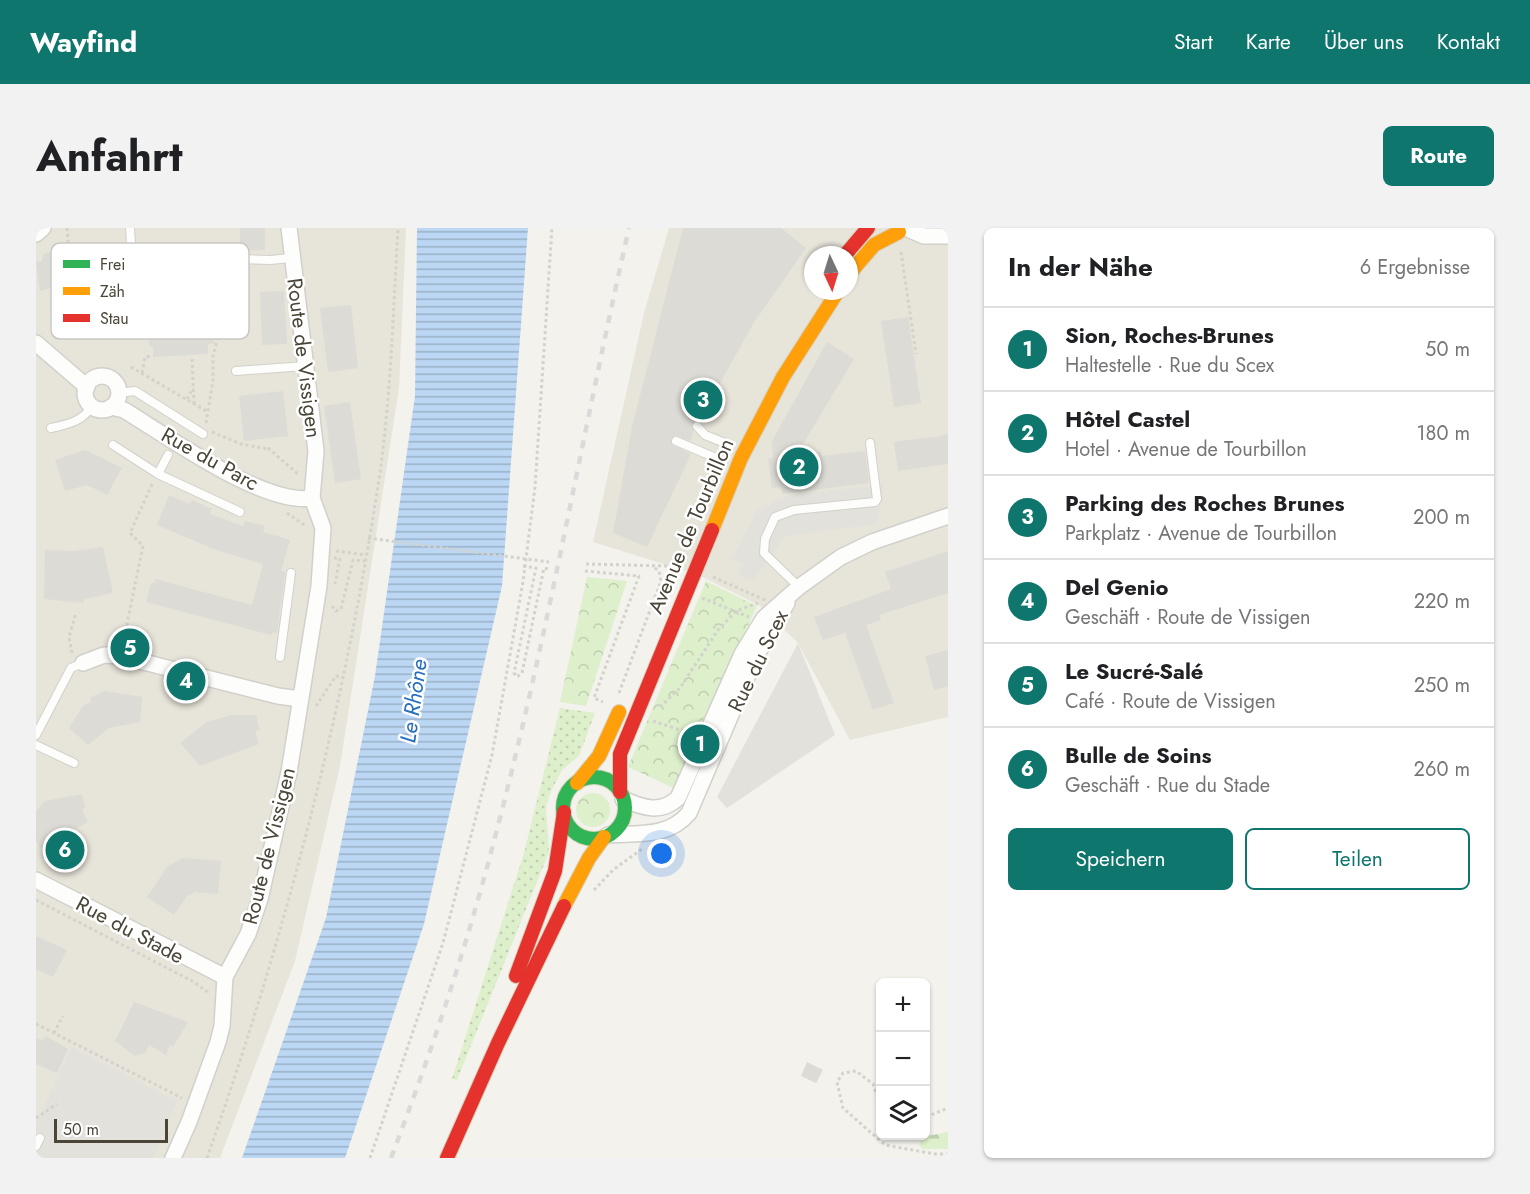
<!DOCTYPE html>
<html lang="de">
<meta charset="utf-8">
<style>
:root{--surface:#fff;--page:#f2f2f2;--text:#202124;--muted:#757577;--line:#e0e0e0;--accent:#0f766e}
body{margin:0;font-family:Jost,sans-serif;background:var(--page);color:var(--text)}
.controls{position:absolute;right:18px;bottom:18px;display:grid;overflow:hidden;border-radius:9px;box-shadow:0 2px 4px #0004}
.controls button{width:54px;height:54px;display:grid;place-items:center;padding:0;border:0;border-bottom:2px solid var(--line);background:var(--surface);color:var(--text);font:30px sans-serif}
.compass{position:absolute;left:768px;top:18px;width:54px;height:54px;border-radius:50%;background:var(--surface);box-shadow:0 2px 4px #0004;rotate:176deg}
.scale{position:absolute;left:18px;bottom:15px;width:114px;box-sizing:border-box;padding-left:6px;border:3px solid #4a4537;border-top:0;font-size:16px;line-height:21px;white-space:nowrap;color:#4a4537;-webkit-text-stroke:4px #fff;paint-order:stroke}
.you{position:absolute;left:626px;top:626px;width:21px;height:21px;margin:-15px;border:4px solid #fff;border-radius:50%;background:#1a73e8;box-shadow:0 0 0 9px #1a73e833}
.badge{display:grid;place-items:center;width:39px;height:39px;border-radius:50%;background:var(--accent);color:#fff;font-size:20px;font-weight:700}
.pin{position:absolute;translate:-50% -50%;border:3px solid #fff;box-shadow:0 2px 6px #0006}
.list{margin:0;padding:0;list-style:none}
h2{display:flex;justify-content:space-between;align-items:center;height:78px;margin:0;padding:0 24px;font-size:26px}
h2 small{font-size:20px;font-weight:400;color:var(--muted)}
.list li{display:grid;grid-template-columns:39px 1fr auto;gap:18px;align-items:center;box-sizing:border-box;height:84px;padding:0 24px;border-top:2px solid var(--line)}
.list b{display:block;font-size:22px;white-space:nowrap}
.list p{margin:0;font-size:20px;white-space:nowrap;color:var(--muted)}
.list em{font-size:20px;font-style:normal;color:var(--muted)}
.actions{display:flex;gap:12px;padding:18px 24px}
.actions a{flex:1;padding:14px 0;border:2px solid var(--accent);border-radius:9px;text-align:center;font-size:21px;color:var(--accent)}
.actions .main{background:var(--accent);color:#fff}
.icon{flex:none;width:33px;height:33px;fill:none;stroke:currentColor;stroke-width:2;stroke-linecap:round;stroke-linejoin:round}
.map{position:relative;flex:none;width:912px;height:930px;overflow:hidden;border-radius:9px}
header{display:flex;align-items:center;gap:36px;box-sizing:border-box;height:84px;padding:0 30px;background:var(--accent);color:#fff}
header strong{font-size:28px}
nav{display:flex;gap:33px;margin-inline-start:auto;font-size:21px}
.intro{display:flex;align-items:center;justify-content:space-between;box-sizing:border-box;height:144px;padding:0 36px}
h1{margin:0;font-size:42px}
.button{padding:15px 27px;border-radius:9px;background:var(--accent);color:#fff;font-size:21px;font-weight:700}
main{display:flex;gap:36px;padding:0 36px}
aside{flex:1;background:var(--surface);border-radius:9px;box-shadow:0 2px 4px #0004}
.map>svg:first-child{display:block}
.residential{fill:#e7e4da;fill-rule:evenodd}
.grass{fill:url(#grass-dots)}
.forest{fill:url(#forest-firs)}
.park{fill:url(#park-crowns)}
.parking{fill:#e2e1dc}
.water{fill:url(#water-rules)}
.building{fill:#dddbd5}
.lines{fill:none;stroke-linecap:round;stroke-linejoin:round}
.lane-casing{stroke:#d1d0ca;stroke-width:10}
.street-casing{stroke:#d1d0ca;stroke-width:18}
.fast-casing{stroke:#d6d1b9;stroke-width:16}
.slow-casing{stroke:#d6d1b9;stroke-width:16}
.jam-casing{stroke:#d6d1b9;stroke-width:16}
.path{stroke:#d3d2cb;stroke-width:3;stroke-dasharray:3 3;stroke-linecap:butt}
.lane{stroke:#fdfdfc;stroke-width:8}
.street{stroke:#fdfdfc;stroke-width:15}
.fast{stroke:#30b455;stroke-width:14}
.slow{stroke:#ff9f0a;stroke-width:14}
.jam{stroke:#e5322d;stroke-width:14}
.rail{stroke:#dadad9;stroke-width:4.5;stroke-dasharray:8 8;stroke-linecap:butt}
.labels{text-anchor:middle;stroke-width:5;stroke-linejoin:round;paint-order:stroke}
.street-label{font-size:21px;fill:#4a4537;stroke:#fff}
.water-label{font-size:22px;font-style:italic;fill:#286fbf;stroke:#fff}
.key{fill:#fff;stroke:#c9c7c3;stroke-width:1.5}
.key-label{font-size:16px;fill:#4a4537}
</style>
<header>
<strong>Wayfind</strong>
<nav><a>Start</a><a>Karte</a><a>Über uns</a><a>Kontakt</a></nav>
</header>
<div class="intro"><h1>Anfahrt</h1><a class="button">Route</a></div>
<main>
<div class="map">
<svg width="912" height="930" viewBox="0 0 912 930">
<defs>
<pattern id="grass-dots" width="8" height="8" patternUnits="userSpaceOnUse" patternTransform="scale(1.5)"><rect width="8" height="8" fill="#ddefcb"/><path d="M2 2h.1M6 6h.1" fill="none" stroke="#bfceaf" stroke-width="1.8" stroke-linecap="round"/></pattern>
<pattern id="forest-firs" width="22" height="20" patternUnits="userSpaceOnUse" patternTransform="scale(1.5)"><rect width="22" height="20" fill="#ddefcb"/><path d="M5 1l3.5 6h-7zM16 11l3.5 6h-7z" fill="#bfceaf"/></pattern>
<pattern id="park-crowns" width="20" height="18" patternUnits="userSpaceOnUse" patternTransform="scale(1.5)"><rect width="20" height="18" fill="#ddefcb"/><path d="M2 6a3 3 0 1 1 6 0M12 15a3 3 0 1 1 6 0" fill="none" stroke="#bfceaf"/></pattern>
<pattern id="water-rules" width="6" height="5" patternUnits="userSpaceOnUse" patternTransform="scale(1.5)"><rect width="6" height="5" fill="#bbd7f3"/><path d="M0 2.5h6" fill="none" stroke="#9ab0c6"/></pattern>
</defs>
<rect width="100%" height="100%" fill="#f3f2ed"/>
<g class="residential">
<path d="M 0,0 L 370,0 L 363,160 L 304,538 L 259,733 L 184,930 L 0,930 Z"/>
<path d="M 633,0 L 912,0 L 912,489 L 814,512 L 762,415 L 724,378 L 663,347 L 557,314 L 608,85 ZM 777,27 L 813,27 L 813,63 L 777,63 Z"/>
</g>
<path class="grass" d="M 524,480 L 559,485 L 543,528 L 526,542 L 515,563 L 510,578 L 513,624 L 421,852 L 416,851 L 488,625 Z"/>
<path class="forest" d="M 912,904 L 912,921 L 887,921 L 883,917 L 886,909 Z"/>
<g class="park">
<path d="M 551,349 L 591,353 L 550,478 L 524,474 Z"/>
<path d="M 670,353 L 721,378 L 638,560 L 592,539 Z"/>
<circle cx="557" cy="582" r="17"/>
</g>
<g class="parking">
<path d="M 848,256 L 841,296 L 749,308 L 717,353 L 702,347 L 707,336 L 695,331 L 722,282 L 751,268 Z"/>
<path d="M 762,415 L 799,507 L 691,580 L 681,569 Z"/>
<path d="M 36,819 L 141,873 L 117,930 L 0,930 L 0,896 Z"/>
</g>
<path class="water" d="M 381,0 L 492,0 L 466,358 L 388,696 L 309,930 L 206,930 L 290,690 L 339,448 L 379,168 Z"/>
<g class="building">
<path d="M 204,0 L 229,0 L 229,22 L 204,23 Z"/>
<path d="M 647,0 L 745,0 L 770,20 L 717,96 L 663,193 L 656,196 L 658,204 L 654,213 L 640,207 L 635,210 L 636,217 L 655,226 L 611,319 L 577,305 L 596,199 Z"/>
<path d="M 80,14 L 87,48 L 66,52 L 65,48 L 4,63 L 0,34 L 6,33 L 7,26 L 26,21 L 39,30 L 45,19 Z"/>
<path d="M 248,63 L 251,116 L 226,117 L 224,64 Z"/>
<path d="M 315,77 L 322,140 L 292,144 L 284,80 Z"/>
<path d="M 176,88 L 178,115 L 172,116 L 172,126 L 117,129 L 117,118 L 113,118 L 112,91 Z"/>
<path d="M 872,89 L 885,175 L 858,179 L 845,93 Z"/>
<path d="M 791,114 L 818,131 L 761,226 L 785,224 L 786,228 L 829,223 L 833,255 L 746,266 L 745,259 L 736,260 L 732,230 L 737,230 L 736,213 Z"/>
<path d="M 247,163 L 252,208 L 208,213 L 203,168 Z"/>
<path d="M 314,174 L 325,251 L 299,255 L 288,178 Z"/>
<path d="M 912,207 L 912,236 L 862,243 L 858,214 Z"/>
<path d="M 49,222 L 86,240 L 71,267 L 51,257 L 29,263 L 19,232 Z"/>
<path d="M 133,267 L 154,276 L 156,272 L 176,281 L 174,286 L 207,298 L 209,293 L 229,298 L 227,304 L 254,312 L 245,343 L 249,344 L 241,405 L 237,404 L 235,407 L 110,374 L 115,355 L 119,355 L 119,351 L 216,377 L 227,336 L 180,322 L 121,297 Z"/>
<path d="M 67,319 L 77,365 L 48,371 L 47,375 L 8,371 L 9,322 L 37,323 Z"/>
<path d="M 912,323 L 912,365 L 843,387 L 845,392 L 830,397 L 858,475 L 837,482 L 809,405 L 787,412 L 778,389 L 855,361 L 849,344 Z"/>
<path d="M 912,422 L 912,458 L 898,462 L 889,428 Z"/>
<path d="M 69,463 L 106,469 L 104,494 L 73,500 L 52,517 L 33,500 L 47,478 L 55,474 L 55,469 Z"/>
<path d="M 195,487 L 220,487 L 224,503 L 219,503 L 223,516 L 164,538 L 144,515 L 171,494 Z"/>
<path d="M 46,566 L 49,580 L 46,581 L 52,594 L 4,620 L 0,613 L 0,583 L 9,573 Z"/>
<path d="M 147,630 L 185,633 L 182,666 L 159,664 L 151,668 L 138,687 L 111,669 L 132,638 Z"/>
<path d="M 0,708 L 31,722 L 17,749 L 0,741 Z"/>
<path d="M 98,774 L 152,794 L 137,819 L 134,817 L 130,827 L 113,817 L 109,825 L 99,828 L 79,813 Z"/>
<path d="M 10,808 L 32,821 L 21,845 L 0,836 L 0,810 L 6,813 Z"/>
<path d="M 771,834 L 787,842 L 780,855 L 765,848 Z"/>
</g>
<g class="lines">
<defs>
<g id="lane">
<path d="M 200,31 L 234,32 L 255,30"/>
<path d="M 84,61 L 92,58 L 96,32 L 94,0"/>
<path d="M 200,143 L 269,138"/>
<path d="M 83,165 L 99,163 L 167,206"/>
<path d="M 661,198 L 669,207 L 694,217"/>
<path d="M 15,200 C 32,196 46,194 56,178"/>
<path d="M 640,213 L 687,233"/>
<path d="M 77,217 L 122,246 L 204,284"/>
<path d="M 122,246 L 132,227"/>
<path d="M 763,359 L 728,325 L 729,311 L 739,289 L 758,282 L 839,274 L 841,271 L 834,215"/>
<path d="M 244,429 L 255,345"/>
<path d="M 0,507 L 35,440 L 47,435"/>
<path d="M 0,517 L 38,535"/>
<path d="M 0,918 L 4,910"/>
</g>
<g id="street">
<path d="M 874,2 L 888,8 L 912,8"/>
<path d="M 0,6 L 7,0"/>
<path d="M 0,115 L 51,159"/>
<circle cx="66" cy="165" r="17"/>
<path d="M 75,179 L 88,182 C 131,208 228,278 276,270"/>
<path d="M 47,435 L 68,427 L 84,428 L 242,468 L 264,471"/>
<path d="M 587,571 C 607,580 625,586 642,570 L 706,426 L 728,390 L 763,359 L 805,329 L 836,314 L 912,288"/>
<path d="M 572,607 C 602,605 632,610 653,585 L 720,428 L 751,375"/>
<path d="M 0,652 L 189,749"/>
<path d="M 137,930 L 153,894 L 182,814 L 186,798 L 189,749 L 212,706 L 224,671 L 253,544 L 283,358 L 287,300 L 276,270 L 280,223 L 253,0"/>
</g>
<circle id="fast" cx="558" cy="580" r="31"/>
<g id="slow">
<path d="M 813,46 L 838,17 L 863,4"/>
<path d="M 676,302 L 705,230 L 747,149 L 802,63"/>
<path d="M 541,555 L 563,528 L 583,484"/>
<path d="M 528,678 L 553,630 L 568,609"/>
</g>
<g id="jam">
<path d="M 809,27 L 832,0"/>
<path d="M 584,564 L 584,526 L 676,302"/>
<path d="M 480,748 L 519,643 L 528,584"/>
<path d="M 411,930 L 462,815 L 528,678"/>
</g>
</defs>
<use href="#lane" class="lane-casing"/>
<use href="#street" class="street-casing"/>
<use href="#fast" class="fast-casing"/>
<use href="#slow" class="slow-casing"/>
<use href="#jam" class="jam-casing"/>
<g class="path">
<path d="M 31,0 L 33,22"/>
<path d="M 865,24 L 880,126"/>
<path d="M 156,131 L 158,176"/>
<path d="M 95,139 L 172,184"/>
<path d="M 106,145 L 109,129 L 115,128"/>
<path d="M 151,171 L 157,160"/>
<path d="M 170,195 L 177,153 L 177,128 L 199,40"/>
<path d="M 176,204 L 205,216 L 232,221"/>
<path d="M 232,220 L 262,246"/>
<path d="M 251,285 L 270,298"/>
<path d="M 332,310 L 513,334"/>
<path d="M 300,323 L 330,327"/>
<path d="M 298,330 L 304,330 L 299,356"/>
<path d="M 550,336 L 631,338"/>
<path d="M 487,338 L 500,340 L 478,445 L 481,449 L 486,445 L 508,340 L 512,341"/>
<path d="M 549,343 L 603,348 L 558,470 L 567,474"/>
<path d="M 677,349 L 729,372"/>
<path d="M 666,370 L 713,389"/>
<path d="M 296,378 L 300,383 L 305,381 L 317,332 L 329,333"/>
<path d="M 87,415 L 107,318 L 94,305 L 117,254"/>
<path d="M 36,425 L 33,409 L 40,385"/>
<path d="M 583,465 L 625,353 L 623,343 L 616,338"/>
<path d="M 280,478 L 300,448 L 307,449"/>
<path d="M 624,479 L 644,460 L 682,402 L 700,383 L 722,375"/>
<path d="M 617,493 L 656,506"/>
<path d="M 558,662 L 577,642 L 606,621"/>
<path d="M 0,672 L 158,754 L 173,765"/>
<path d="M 0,796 L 146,870"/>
<path d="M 18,805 L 27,788"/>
<path d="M 844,875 L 837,856 L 820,843 L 807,845 L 801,854 L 807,880 L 849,917 L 899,926 L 912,926"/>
<path d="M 890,889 L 912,880"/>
<path d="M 0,890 L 21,876"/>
<path d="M 171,930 C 248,712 307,486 342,258 C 355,172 357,86 362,0"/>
<path d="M 334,930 L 407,715 L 456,527 L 487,354 L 499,259 L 516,0"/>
</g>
<use href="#lane" class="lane"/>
<use href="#street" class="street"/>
<use href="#fast" class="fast"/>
<use href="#slow" class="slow"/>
<use href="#jam" class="jam"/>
<path class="rail" d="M 355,930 C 395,825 431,718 459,609 C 512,408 547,202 593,0"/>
</g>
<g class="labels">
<g class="street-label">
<text transform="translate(268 130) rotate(83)" y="7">Route de Vissigen</text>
<text transform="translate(174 231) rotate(29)" y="7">Rue du Parc</text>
<text transform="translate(655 298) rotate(-67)" y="7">Avenue de Tourbillon</text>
<text transform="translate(722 433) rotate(-64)" y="7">Rue du Scex</text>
<text transform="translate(233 618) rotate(-76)" y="7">Route de Vissigen</text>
<text transform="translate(94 702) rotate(28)" y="7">Rue du Stade</text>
</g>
<g class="water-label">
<text transform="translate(377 473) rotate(-82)" y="8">Le Rhône</text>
</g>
</g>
<rect x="15" y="15" width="198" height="96" rx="9" class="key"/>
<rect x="27" y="32" width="27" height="8" fill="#30b455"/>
<rect x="27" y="59" width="27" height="8" fill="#ff9f0a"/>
<rect x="27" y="86" width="27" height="8" fill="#e5322d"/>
<g class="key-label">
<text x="64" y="42">Frei</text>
<text x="64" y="69">Zäh</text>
<text x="64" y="96">Stau</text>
</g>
</svg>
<div class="controls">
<button>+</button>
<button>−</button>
<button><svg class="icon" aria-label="layers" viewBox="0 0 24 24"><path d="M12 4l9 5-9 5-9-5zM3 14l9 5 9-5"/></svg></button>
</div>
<svg class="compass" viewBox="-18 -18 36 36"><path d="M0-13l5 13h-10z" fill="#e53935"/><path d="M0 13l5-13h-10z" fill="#757577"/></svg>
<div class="scale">50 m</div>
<div class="you"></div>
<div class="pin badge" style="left:664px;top:516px">1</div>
<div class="pin badge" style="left:763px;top:239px">2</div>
<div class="pin badge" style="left:667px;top:172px">3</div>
<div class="pin badge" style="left:150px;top:453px">4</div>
<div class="pin badge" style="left:94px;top:420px">5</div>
<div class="pin badge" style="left:29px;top:622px">6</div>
</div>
<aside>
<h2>In der Nähe<small>6 Ergebnisse</small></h2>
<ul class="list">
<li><span class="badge">1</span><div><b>Sion, Roches-Brunes</b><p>Haltestelle · Rue du Scex</p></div><em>50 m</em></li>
<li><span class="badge">2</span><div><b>Hôtel Castel</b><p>Hotel · Avenue de Tourbillon</p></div><em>180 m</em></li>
<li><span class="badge">3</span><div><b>Parking des Roches Brunes</b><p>Parkplatz · Avenue de Tourbillon</p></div><em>200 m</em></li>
<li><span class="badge">4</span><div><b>Del Genio</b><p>Geschäft · Route de Vissigen</p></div><em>220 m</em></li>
<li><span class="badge">5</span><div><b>Le Sucré-Salé</b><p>Café · Route de Vissigen</p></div><em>250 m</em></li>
<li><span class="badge">6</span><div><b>Bulle de Soins</b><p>Geschäft · Rue du Stade</p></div><em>260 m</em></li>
</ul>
<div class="actions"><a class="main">Speichern</a><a>Teilen</a></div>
</aside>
</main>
